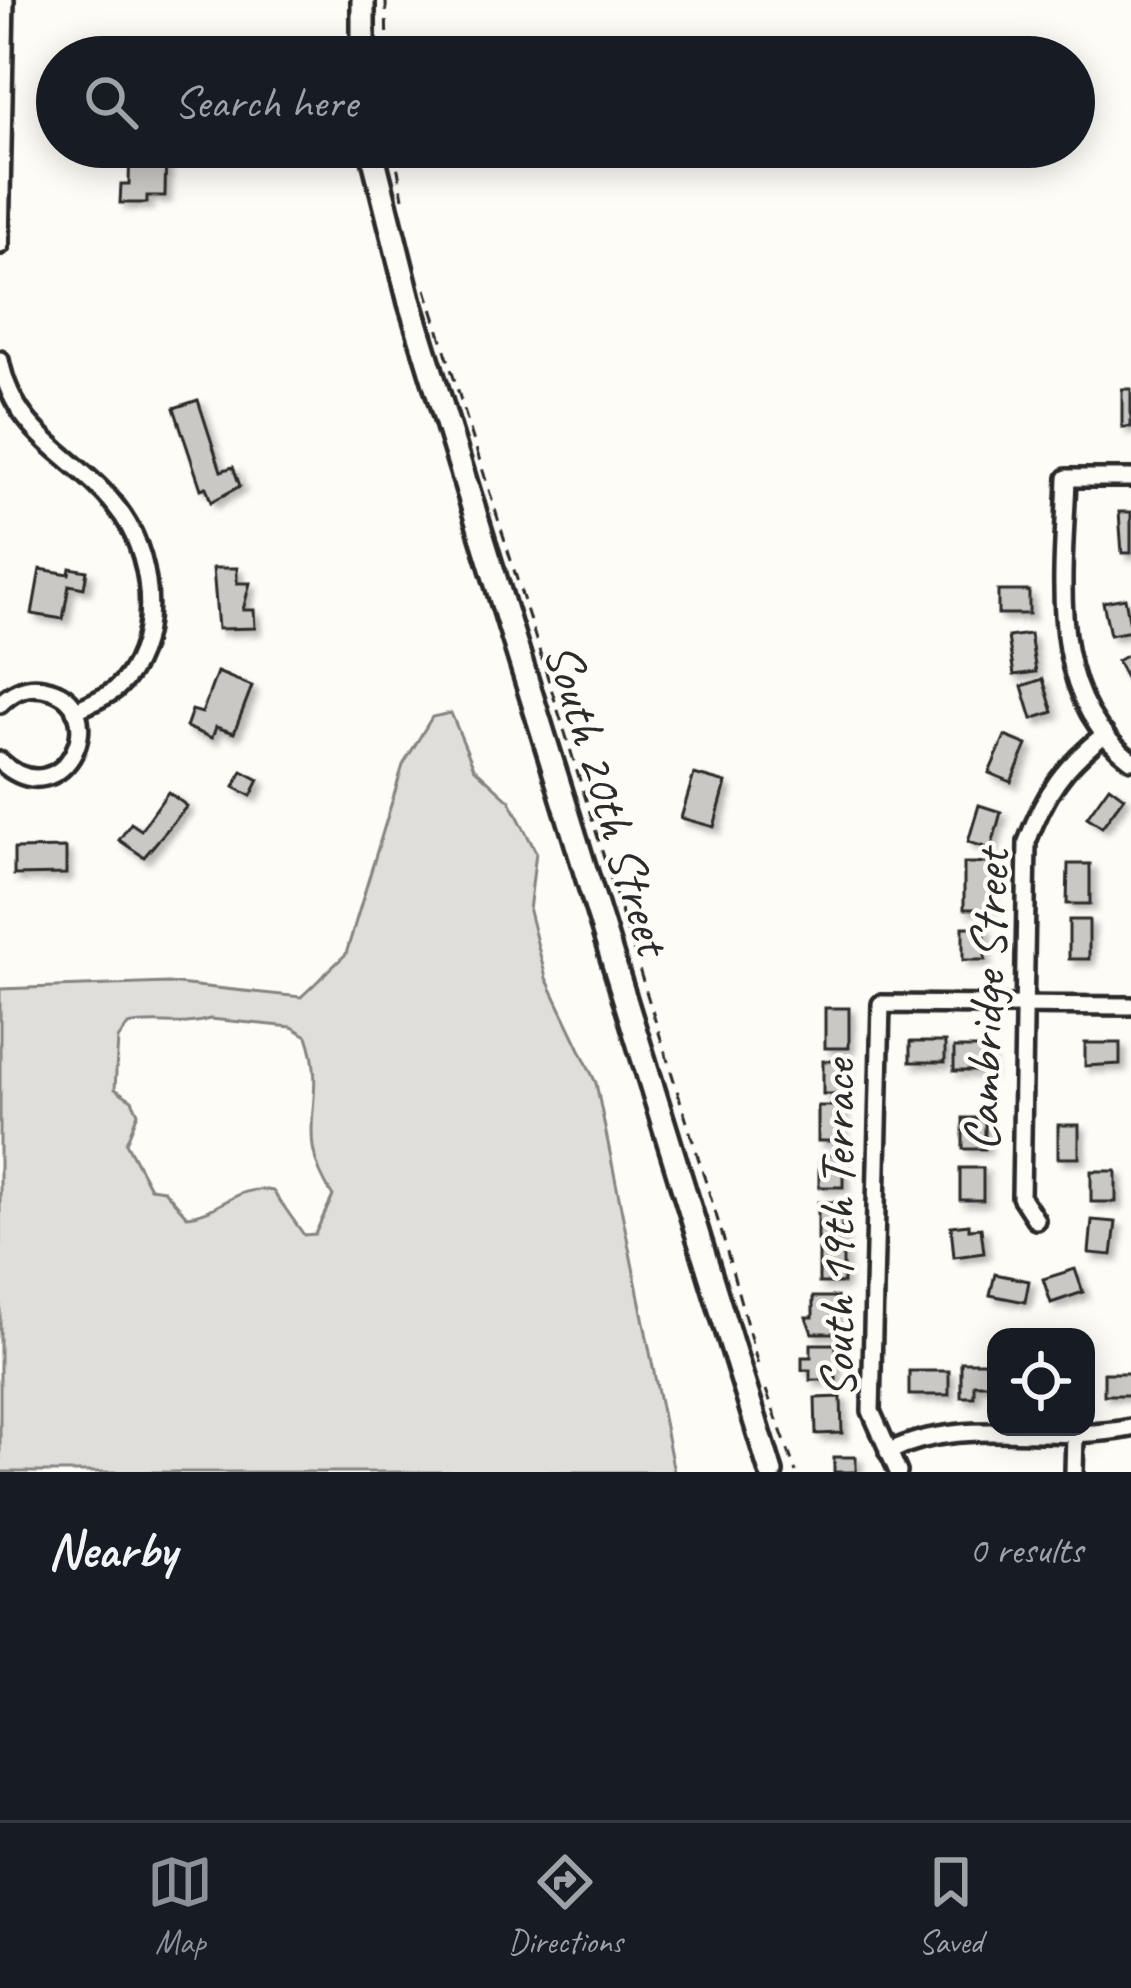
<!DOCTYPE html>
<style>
:root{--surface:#171b24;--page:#242831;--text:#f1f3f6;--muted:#9ea1a6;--line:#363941;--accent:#8c9099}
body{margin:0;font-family:Caveat,sans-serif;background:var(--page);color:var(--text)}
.controls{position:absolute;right:36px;bottom:36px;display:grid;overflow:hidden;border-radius:24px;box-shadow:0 6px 30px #0003}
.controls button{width:108px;height:108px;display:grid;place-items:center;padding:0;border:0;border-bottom:3px solid var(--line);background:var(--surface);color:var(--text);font:60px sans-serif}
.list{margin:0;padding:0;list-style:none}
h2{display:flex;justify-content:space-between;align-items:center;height:156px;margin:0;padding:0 48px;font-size:51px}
h2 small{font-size:39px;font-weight:400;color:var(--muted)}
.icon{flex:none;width:66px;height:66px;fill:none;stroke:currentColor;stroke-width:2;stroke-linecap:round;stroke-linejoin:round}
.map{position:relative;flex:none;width:1131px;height:1472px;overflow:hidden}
.search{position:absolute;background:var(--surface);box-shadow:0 6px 30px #0003;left:36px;right:36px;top:36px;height:132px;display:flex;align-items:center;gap:30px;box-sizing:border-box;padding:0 42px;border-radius:66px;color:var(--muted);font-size:45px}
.sheet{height:348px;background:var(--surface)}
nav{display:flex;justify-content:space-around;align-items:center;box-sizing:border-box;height:168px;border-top:3px solid var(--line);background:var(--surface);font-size:33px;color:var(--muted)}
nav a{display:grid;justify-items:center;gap:6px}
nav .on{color:var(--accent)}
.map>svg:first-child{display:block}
.green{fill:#dfdeda;stroke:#858482;stroke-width:3;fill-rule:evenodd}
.building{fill:#c9c8c4;stroke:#2b2b2b;stroke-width:3;filter:url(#shadow)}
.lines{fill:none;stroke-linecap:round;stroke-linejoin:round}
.street-casing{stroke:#2b2b2b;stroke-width:24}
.secondary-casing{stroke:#2b2b2b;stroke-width:30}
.path{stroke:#2b2b2b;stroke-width:3;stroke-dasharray:12 9;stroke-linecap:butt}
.street{stroke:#fdfcf7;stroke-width:15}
.secondary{stroke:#fdfcf7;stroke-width:21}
.labels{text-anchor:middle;stroke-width:9;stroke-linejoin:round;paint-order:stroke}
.street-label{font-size:51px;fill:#2b2b2b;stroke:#fdfcf7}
</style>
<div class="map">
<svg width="1131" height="1472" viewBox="0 0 1131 1472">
<defs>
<filter id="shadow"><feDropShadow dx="5.5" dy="5.5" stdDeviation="3" flood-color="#0004"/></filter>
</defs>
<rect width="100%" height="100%" fill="#fdfcf7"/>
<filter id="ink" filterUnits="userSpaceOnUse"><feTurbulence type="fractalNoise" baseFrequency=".00833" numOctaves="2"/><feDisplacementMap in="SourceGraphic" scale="24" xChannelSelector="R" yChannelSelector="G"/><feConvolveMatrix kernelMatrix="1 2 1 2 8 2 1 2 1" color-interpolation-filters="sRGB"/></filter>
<g filter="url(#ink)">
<path class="green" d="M 451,713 L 474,768 L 510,801 L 536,852 L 529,911 L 546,978 L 596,1083 L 674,1472 L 0,1472 L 0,989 L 168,983 L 301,997 L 346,954 L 403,765 L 432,717 ZM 210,1019 L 292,1027 L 307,1036 C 330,1101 290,1132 333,1196 L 315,1234 L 304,1235 L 273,1191 C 236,1183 220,1214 187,1216 L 164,1190 L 150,1188 L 126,1143 L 138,1113 L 132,1100 L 115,1089 L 118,1039 L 128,1025 C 156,1019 181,1028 210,1019 Z"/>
<g class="building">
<path d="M 130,147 L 166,147 L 165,196 L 147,196 L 147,203 L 120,203 L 121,184 L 129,184 Z"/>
<rect x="1122" y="389" width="9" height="38"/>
<path d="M 198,400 L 221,471 L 233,467 L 240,486 L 211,502 L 206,487 L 201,489 L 174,408 Z"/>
<path d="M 1119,512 L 1131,512 L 1131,553 L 1122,553 Z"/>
<path d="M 70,568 L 87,571 L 84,588 L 69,585 L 63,619 L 32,614 L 40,569 L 69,574 Z"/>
<path d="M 213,568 L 237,568 L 237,583 L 250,583 L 243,610 L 254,610 L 255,628 L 218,629 Z"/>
<rect x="998" y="591" width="31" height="23"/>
<path d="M 1125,598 L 1131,631 L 1110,635 L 1103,602 Z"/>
<path d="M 1030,634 L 1036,672 L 1014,675 L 1008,637 Z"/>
<path d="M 1131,653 L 1131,687 L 1117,661 Z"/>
<path d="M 217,672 L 252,686 L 234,733 L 216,727 L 212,738 L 186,727 L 192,710 L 202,713 Z"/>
<path d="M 1043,679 L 1053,712 L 1032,719 L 1022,686 Z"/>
<path d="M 1005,736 L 1027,745 L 1011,782 L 989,773 Z"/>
<path d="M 242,771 L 259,780 L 251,796 L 234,787 Z"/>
<path d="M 694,774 L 726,783 L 714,827 L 681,818 Z"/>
<path d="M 1109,786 L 1124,797 L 1102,827 L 1087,817 Z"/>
<path d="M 168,792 L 187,806 L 144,857 L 119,840 L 131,823 L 141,830 Z"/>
<path d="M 979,805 L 1001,812 L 991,849 L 968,842 Z"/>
<path d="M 66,848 L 66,874 L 14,875 L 14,849 Z"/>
<rect x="964" y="863" width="26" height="46"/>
<path d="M 1068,864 L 1090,864 L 1090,904 L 1067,904 Z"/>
<rect x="1069" y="920" width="20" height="39"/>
<rect x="963" y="927" width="22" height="33"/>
<rect x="825" y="1008" width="24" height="40"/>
<rect x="910" y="1042" width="35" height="20"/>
<path d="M 1085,1043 L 1120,1043 L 1120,1064 L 1085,1066 Z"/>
<rect x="954" y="1048" width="34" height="23"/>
<rect x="823" y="1061" width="23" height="33"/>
<rect x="818" y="1106" width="24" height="35"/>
<rect x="963" y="1118" width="22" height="31"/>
<rect x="1058" y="1125" width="21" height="33"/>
<rect x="819" y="1155" width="24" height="32"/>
<rect x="960" y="1168" width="23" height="32"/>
<rect x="1091" y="1171" width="25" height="31"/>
<rect x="818" y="1202" width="24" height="38"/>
<path d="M 1092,1220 L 1116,1222 L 1112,1255 L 1089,1253 Z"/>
<path d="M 969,1224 L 969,1229 L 981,1228 L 984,1253 L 954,1257 L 951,1226 Z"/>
<rect x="819" y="1250" width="24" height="33"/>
<path d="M 1075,1269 L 1083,1292 L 1051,1303 L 1043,1279 Z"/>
<path d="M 995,1274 L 1029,1281 L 1025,1302 L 990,1295 Z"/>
<path d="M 813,1297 L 837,1297 L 837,1333 L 812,1333 L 806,1317 L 813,1317 Z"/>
<path d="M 811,1344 L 836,1344 L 836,1380 L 810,1380 L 810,1370 L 802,1370 L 802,1357 L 811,1357 Z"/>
<path d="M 961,1362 L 992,1362 L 992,1384 L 974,1384 L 974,1397 L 961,1397 Z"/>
<rect x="909" y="1371" width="40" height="24"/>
<rect x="1104" y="1373" width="27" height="22"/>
<path d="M 841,1397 L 842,1433 L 816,1434 L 815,1398 Z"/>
<rect x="834" y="1457" width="22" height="15"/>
</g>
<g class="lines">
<defs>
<g id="street">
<path d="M 0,245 L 5,0"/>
<path d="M 0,360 C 16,442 81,455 123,516 C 155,563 162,649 116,689 C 105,698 87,704 75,711"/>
<path d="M 1131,478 L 1067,478 C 1064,572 1044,695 1131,760"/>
<path d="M 0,704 C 12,692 25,685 43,688 C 118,701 65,822 0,761"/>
<path d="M 1036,1220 L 1021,1197 L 1027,842 C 1045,793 1064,766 1105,734"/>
<path d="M 888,1452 C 964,1414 1050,1445 1131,1428"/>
<path d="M 898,1472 L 871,1411 L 881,1004 L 1131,1006"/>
<path d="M 1074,1472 L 1075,1434"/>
</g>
<g id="secondary">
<path d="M 363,57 L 363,0"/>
<path d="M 371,147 L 410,303 L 771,1472"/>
</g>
</defs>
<use href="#street" class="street-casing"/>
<use href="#secondary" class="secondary-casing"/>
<g class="path">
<path d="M 386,0 L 387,57"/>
<path d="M 394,147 L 403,198"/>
<path d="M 426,289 L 723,1237 L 759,1369"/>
<path d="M 766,1390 L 796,1472"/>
</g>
<use href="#street" class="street"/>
<use href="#secondary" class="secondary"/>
</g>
</g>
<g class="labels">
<g class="street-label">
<text transform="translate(609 798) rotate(73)" y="18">South 20th Street</text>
<text transform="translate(985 1000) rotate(-88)" y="18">Cambridge Street</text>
<text transform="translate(836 1229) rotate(-90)" y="18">South 19th Terrace</text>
</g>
</g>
</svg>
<div class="controls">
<button><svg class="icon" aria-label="locate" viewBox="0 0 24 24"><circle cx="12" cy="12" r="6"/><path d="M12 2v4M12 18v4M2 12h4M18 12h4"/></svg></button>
</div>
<div class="search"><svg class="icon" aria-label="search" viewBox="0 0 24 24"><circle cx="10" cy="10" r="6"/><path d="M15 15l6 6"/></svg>Search here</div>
</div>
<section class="sheet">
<h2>Nearby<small>0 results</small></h2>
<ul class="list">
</ul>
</section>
<nav>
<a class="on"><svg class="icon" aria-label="map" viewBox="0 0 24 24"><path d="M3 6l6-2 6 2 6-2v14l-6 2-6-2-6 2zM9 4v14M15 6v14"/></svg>Map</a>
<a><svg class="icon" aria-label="directions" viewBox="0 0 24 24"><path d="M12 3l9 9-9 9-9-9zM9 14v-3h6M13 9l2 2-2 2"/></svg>Directions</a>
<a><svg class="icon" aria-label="saved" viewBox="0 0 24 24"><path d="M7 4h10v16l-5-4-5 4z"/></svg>Saved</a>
</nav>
